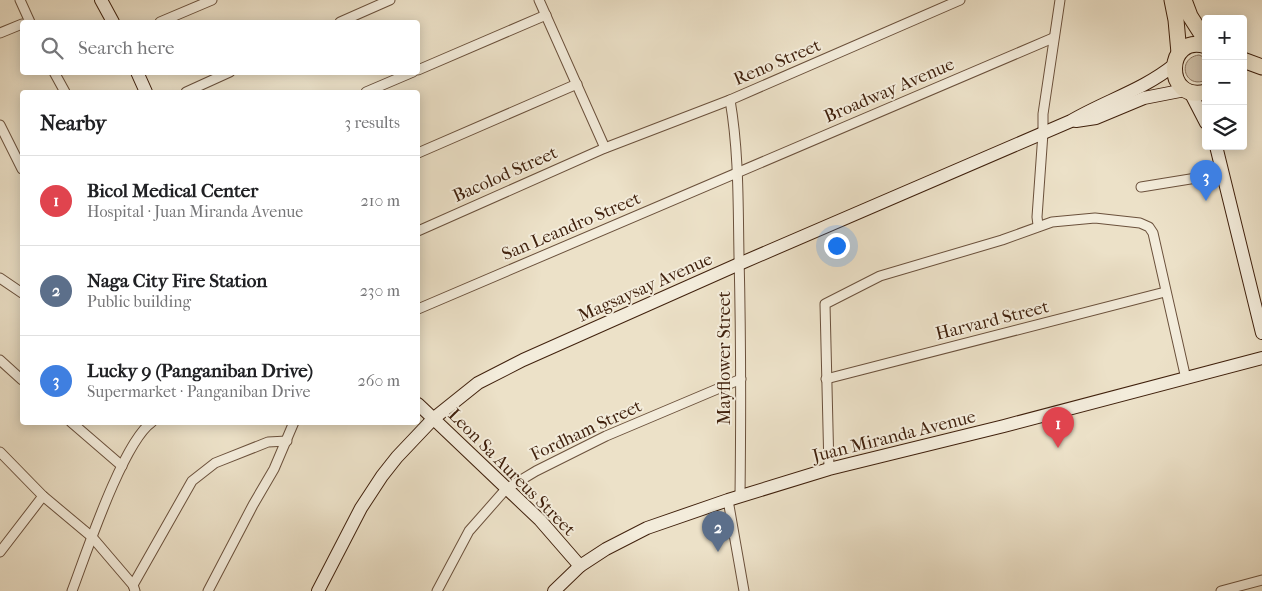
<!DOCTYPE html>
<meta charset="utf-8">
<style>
:root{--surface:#fff;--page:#f2f2f2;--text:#202124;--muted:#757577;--line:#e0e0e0;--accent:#7c3aed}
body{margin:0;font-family:"IM FELL French Canon",serif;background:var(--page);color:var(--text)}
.controls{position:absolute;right:15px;top:15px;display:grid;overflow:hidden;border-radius:5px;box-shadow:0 2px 12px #0003}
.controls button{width:45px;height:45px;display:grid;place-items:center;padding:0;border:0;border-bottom:1px solid var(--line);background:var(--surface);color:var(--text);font:25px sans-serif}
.you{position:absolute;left:836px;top:245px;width:18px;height:18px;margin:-12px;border:4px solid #fff;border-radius:50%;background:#1a73e8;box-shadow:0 0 0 8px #1a73e833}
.badge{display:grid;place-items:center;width:32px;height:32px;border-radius:50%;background:var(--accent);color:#fff;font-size:16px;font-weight:700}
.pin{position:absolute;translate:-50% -41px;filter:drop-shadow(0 1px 2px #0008)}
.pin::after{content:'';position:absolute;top:26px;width:18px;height:15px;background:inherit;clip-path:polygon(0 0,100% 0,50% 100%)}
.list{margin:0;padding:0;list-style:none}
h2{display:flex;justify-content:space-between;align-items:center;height:65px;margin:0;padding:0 20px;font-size:21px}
h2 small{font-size:16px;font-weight:400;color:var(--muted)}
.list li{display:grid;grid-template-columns:32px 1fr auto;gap:15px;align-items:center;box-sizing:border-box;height:90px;padding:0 20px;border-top:1px solid var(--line)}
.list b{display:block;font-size:19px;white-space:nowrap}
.list p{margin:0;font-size:16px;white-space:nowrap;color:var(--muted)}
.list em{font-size:16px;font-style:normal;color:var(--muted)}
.icon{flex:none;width:28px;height:28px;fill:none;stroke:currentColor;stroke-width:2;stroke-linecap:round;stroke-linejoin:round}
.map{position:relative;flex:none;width:1262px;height:591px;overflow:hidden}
.search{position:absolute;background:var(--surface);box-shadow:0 2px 12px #0003;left:20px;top:20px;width:400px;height:55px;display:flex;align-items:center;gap:12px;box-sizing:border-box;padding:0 18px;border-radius:5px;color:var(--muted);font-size:19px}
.panel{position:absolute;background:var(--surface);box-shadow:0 2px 12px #0003;left:20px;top:90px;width:400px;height:335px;border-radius:5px}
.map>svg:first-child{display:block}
.grass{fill:#cfc0a8;stroke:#88705a}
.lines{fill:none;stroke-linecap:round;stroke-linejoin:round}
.street-casing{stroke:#6b513c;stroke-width:11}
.secondary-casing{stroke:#40210d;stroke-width:14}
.primary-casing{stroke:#40210d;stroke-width:17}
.street{stroke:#f3ecdb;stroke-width:9}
.secondary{stroke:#f3ecdb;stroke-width:12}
.primary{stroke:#ece1c8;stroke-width:15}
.labels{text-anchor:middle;stroke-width:4;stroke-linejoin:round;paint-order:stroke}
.street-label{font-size:18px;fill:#40210d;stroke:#f3ecdb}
</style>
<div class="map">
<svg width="1262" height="591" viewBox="0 0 1262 591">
<rect width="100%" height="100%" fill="#ece1c8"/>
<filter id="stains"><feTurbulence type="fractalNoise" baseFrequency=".004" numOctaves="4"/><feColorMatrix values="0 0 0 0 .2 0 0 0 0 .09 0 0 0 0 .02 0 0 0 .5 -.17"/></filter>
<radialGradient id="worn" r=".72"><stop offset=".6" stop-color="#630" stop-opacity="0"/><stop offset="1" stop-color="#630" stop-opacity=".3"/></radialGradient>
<path class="grass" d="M 1199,55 L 1206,58 L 1206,80 C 1184,90 1176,58 1199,55 Z"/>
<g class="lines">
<defs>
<g id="street">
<path d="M 20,0 L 30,22"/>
<path d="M 539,0 L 605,148"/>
<path d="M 160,22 L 212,0"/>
<path d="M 340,22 L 390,0"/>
<path d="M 0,33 L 22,24"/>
<path d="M 418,70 L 546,15"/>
<path d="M 54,72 L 65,92"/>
<path d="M 186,92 L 230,72"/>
<path d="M 366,92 L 413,72"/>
<path d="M 730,100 C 739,152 738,204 739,256 C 741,336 741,416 740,496"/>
<path d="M 0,125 L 22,169"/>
<path d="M 418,153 L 577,84"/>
<path d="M 1141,187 L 1221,174"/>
<path d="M 1038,225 L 1037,217 L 1043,133 L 1043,114 L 1060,0"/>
<path d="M 418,231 L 605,148 L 730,100 L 960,0"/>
<path d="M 0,278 L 22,293"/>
<path d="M 418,309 L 1053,38"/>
<path d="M 0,360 L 22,380"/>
<path d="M 826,379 L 1165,292"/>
<path d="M 71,422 L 122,466"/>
<path d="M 0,452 L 43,496 L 92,537 L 133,585 L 135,591"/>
<path d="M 829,469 L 825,304 L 880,276 L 1002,240 L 1052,222 L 1095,218 L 1140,223 L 1149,227 L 1153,233 L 1186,379"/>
<path d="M 728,500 L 744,591"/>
<path d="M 0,552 L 43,496"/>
<path d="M 133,585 L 192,481 L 215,463 L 268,442 L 287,441"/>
<path d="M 72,591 C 86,554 123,442 152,422"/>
<path d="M 208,591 L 253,505 L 274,469 L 294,422"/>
<path d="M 437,591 L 469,531 L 506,489 L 536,471 L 606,436 L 741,379"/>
<path d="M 1221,591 L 1262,580"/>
</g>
<g id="secondary">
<path d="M 101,0 L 113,22"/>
<path d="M 137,72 L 146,92"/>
<path d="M 1190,92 L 1206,123"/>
<path d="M 1076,121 L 1096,118 L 1144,98 L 1185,90"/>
<path d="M 1216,146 L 1262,333"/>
<path d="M 418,404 L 540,520 L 580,566"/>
<path d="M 318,591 L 361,508 L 382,476 L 397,457 L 433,419 L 478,383 L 523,360 L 739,264 L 1071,121 C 1105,101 1143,90 1174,65"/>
<path d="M 554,591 L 580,566 L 606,549 L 647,528 L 728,500 L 829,469 L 1004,426 L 1262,358"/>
</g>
<g id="primary">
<path d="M 1172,0 L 1176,20 L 1179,53"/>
<path d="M 1184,0 L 1190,16 L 1206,41"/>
<path d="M 1206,46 C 1165,33 1163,103 1206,92"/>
<path d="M 1243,60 L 1262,67"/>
</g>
</defs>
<use href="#street" class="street-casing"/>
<use href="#secondary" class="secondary-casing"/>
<use href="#primary" class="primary-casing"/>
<use href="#street" class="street"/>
<use href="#secondary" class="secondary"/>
<use href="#primary" class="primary"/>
</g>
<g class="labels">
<g class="street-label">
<text transform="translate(777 62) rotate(-23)" y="6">Reno Street</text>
<text transform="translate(889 90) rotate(-23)" y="6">Broadway Avenue</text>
<text transform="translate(505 174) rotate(-24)" y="6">Bacolod Street</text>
<text transform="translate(571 226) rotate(-23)" y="6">San Leandro Street</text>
<text transform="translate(645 287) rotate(-24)" y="6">Magsaysay Avenue</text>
<text transform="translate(992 320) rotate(-14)" y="6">Harvard Street</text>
<text transform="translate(724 358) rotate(-90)" y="6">Mayflower Street</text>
<text transform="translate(586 430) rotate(-25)" y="6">Fordham Street</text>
<text transform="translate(894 436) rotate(-14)" y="6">Juan Miranda Avenue</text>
<text transform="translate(512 472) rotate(45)" y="6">Leon Sa Aureus Street</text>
</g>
</g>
<rect width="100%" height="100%" filter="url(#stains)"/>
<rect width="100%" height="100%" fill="url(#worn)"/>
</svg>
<div class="controls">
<button>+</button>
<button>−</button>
<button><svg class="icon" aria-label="layers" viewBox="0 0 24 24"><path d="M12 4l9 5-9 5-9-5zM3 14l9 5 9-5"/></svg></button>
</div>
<div class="you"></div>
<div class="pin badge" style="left:1058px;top:448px;background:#e0444e">1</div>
<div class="pin badge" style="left:718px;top:552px;background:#5c6f8a">2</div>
<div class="pin badge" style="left:1206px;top:201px;background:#3f7fe0">3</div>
<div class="search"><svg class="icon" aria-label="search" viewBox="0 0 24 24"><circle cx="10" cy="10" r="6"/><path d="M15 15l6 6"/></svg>Search here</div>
<section class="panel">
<h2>Nearby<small>3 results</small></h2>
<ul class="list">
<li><span class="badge" style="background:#e0444e">1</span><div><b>Bicol Medical Center</b><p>Hospital · Juan Miranda Avenue</p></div><em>210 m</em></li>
<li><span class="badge" style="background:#5c6f8a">2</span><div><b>Naga City Fire Station</b><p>Public building</p></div><em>230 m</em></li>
<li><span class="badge" style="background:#3f7fe0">3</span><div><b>Lucky 9 (Panganiban Drive)</b><p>Supermarket · Panganiban Drive</p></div><em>260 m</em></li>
</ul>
</section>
</div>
